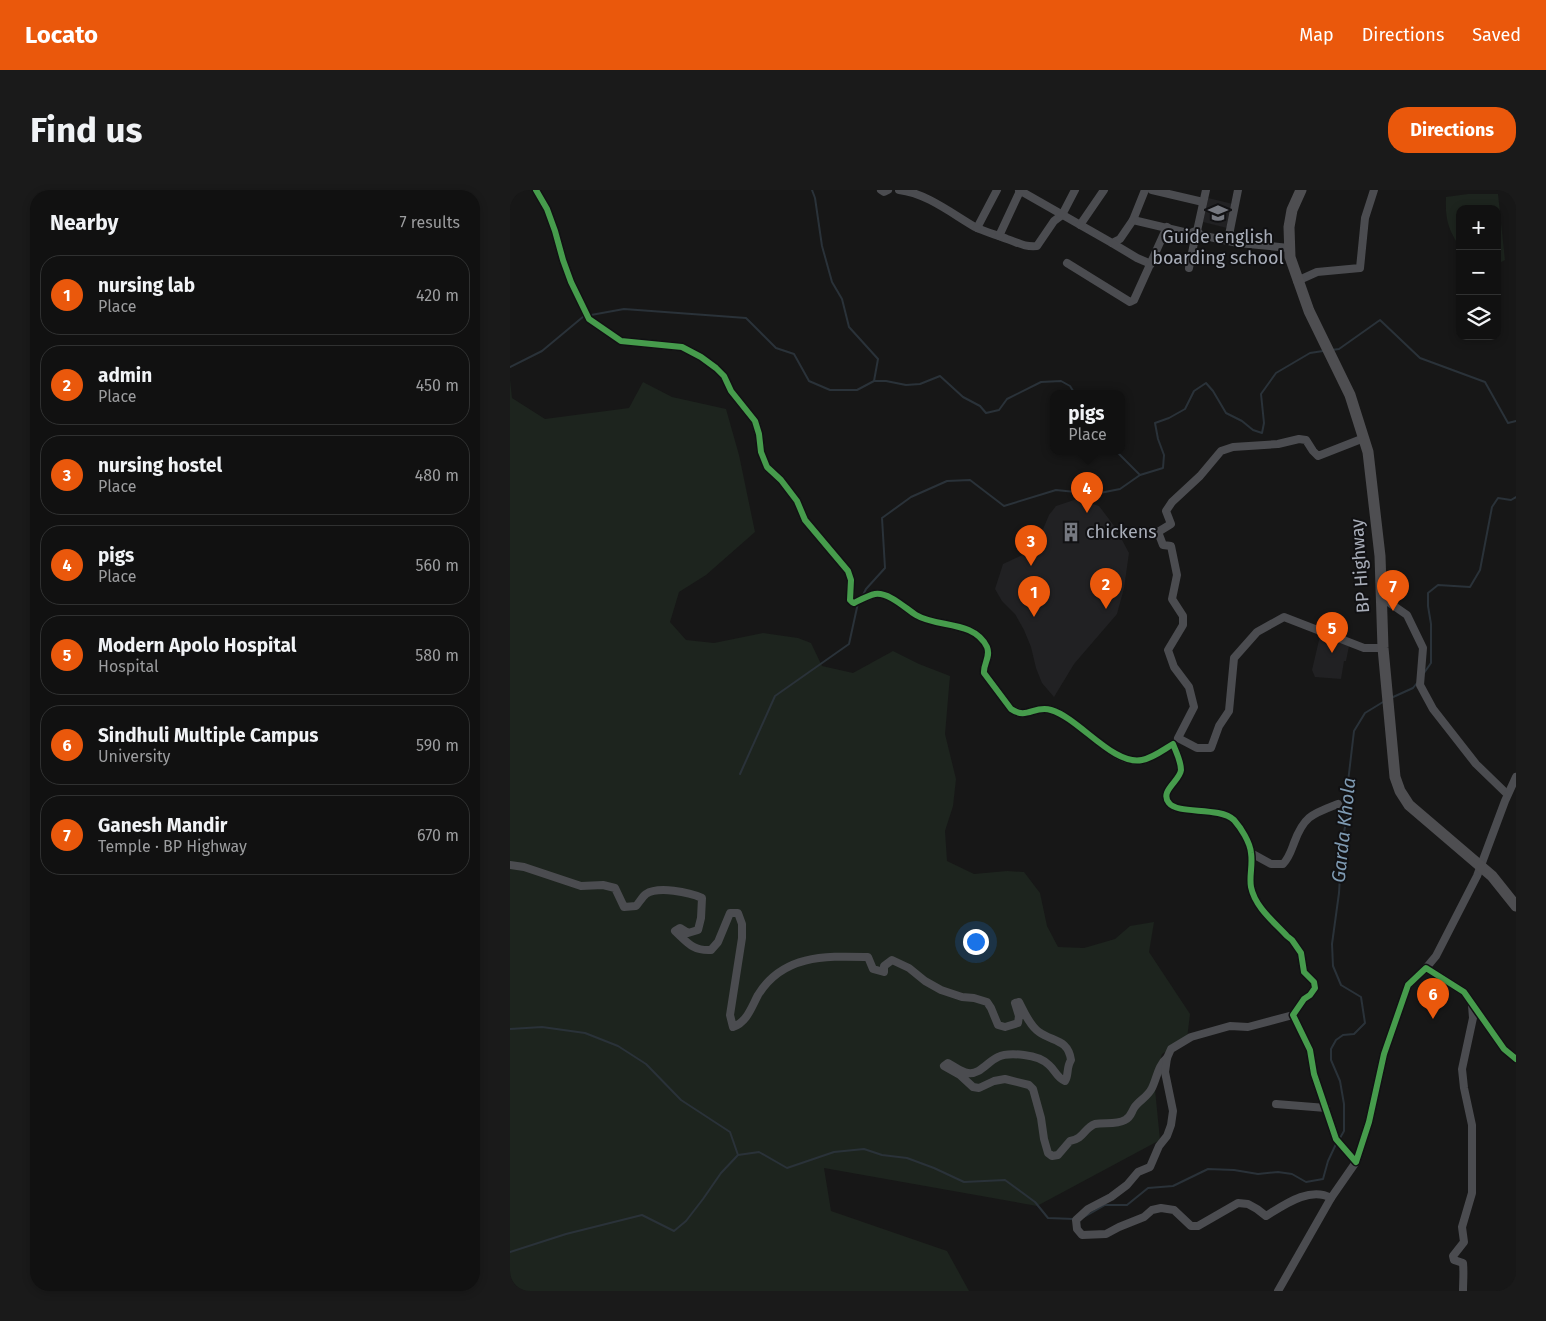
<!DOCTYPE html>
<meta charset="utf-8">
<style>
:root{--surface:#111;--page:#1a1a1a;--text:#f1f3f6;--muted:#9c9d9f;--line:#303131;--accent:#ea580c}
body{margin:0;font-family:"Fira Sans",sans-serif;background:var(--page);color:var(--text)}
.controls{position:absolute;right:15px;top:15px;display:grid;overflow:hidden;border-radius:10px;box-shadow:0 2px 8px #0003}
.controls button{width:45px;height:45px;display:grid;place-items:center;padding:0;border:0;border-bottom:1px solid var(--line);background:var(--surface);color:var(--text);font:25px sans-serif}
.you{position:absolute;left:465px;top:751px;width:18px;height:18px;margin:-12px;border:4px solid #fff;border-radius:50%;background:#1a73e8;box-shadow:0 0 0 8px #1a73e833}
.badge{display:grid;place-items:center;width:32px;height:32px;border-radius:50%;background:var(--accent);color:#fff;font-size:16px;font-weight:700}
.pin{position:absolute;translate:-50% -41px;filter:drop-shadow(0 1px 2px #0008)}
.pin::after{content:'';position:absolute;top:26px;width:18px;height:15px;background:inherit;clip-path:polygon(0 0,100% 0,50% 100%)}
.popup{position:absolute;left:540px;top:200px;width:75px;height:65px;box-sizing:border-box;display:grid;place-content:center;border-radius:10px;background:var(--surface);filter:drop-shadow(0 1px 4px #0005);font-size:16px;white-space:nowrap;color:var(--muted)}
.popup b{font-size:19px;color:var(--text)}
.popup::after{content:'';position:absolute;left:50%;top:100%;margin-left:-10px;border:10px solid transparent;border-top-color:var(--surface)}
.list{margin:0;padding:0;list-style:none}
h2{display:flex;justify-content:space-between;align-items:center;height:65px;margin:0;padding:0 20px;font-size:21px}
h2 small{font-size:16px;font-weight:400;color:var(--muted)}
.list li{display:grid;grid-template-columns:32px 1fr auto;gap:15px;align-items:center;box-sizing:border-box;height:80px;margin:0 10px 10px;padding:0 10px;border:1px solid var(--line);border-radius:20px}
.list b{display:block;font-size:19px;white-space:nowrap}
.list p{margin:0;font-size:16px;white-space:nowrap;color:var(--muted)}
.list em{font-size:16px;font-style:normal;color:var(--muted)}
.icon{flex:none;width:28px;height:28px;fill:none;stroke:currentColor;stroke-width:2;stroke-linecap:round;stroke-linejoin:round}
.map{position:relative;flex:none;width:1006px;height:1101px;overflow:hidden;border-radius:20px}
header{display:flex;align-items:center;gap:30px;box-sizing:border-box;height:70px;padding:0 25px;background:var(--accent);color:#fff}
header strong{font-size:24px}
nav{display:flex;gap:28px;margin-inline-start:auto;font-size:18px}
.intro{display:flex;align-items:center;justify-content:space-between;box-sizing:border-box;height:120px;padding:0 30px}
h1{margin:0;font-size:35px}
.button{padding:12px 22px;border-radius:20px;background:var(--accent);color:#fff;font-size:18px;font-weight:700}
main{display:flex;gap:30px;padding:0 30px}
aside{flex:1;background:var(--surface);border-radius:20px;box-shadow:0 2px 8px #0003}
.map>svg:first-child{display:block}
.built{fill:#212123}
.green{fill:#1d241e}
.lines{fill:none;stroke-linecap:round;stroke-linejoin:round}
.stream{stroke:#2a3239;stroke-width:2}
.minor{stroke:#4b4c50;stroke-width:8}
.highway{stroke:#4e4e51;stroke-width:11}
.cycleway-casing{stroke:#111113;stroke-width:9}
.cycleway{stroke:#469c4c;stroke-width:6}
.labels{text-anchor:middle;stroke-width:4;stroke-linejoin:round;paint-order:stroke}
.poi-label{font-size:18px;fill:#a8adb8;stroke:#111113}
.street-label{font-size:18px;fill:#a8adb8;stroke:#111113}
.water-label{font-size:19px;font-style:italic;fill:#7f9bb3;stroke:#111113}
</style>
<header>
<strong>Locato</strong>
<nav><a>Map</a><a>Directions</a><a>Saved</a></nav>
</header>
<div class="intro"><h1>Find us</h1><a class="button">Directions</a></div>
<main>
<aside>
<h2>Nearby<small>7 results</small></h2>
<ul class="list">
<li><span class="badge">1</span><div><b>nursing lab</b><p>Place</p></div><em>420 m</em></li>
<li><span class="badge">2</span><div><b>admin</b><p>Place</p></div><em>450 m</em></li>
<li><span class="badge">3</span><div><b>nursing hostel</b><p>Place</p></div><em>480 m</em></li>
<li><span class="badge">4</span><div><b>pigs</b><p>Place</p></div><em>560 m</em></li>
<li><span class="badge">5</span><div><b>Modern Apolo Hospital</b><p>Hospital</p></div><em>580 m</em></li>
<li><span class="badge">6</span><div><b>Sindhuli Multiple Campus</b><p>University</p></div><em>590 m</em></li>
<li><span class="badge">7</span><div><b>Ganesh Mandir</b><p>Temple · BP Highway</p></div><em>670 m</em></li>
</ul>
</aside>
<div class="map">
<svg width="1006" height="1101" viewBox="0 0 1006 1101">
<rect width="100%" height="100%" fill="#171717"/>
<g class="built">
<path d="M 698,8 L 723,14 L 717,38 L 693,32 Z"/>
<path d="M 567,309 L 589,316 L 605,337 L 619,363 L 614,398 L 607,424 L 564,474 L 544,507 L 532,493 L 526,478 L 521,457 L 514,440 L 505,424 L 492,411 L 485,399 L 493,374 L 521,361 L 531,344 L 539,325 L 546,316 Z"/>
<path d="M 810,446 L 839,456 L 836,471 L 834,471 L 831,489 L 805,487 L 802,480 Z"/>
</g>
<g class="green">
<path d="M 958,4 L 988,4 L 995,70 L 987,74 L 987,19 L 950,19 L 950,57 C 938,40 935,28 936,7 Z"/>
<path d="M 0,190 L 2,208 L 35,229 L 119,218 L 133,192 L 162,207 L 216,219 L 229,265 L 245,342 L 196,385 L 169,402 L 160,432 L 176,450 L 204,453 L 253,443 L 288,448 L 301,453 L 312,476 L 343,483 L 383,461 L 409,474 L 440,486 L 435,544 L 446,589 L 443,616 L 435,641 L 437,671 L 464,684 L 497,681 L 514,682 L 530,703 L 537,736 L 548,757 L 574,758 L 605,749 L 620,736 L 644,732 L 639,762 L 680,824 L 677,849 L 652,864 L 644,889 L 650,950 L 527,1016 L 314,978 L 321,1021 L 437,1061 L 459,1101 L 0,1101 Z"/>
</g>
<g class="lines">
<g class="stream">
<path d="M 302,0 L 305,8 L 312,56 L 322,92 L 332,109 L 339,137 L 368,169 L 364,191 L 376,191 L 396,195 L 410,194 L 430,186 L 453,207 L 470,216 L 476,223 L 489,220 L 497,209 L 531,192 L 551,191 L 560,196 L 565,204"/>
<path d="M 81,125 L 114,119 L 236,128 L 266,158 L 284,164 L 299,191 L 320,200 L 347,200 L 364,191"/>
<path d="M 822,160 L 829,159 L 870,130 L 910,168 L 975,192 L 998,233 L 1006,231"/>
<path d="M 0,177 L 32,161 L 74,126"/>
<path d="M 607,262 L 630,285"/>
<path d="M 353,405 L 356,399 L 375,378 L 372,328 L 401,307 L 437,291 L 460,290 L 494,316 L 546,300 L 585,304 L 610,299 L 630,285 L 653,278 L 654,265 L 648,249 L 645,233 L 659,228 L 675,219 L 684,201 L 696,193 L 703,201 L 716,223 L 732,231 L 743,240 L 752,243 L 754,233 L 751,204 L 766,183 L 800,163 L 813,161"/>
<path d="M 914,483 L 921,473 L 921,434 L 918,416 L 918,403 L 928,395 L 960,397 L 970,380 L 982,317 L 988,308 L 1001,310 L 1006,307"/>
<path d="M 881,508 L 903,498 L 907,493"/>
<path d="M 230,584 L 265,506 L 339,454 L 348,413"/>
<path d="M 0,839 L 32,837 L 75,843 L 108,856 L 136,874 L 171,910 L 220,942 L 228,965"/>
<path d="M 830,948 L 834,941 L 834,914 L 830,891 L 821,870 L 821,859 L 826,850 L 833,845 L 844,844 L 855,833 L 851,807 L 831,795 L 823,776 L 822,754 L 829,703 L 832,652 L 840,612 L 838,592 L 844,541 L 855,523 L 873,512"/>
<path d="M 574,1027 L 595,1015 L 617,1015 L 638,998 L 663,996 L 698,979 L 724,980 L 748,984 L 768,982 L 782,984 L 796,992 L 813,989 L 818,971 L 826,954"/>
<path d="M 0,1062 L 56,1044 L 132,1025 L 164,1041 L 176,1031 L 193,1009 L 211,983 L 228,965 L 249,962 L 277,978 L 324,962 L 354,959 L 372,965 L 397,968 L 424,978 L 454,992 L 495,990 L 525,1012 L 538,1028 L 564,1029"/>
</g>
<g class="minor">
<path d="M 26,0 L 37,19 L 45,41 L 53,70 L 61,92 L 79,129 L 111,151 L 172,157 L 191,167 L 206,178 L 214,186 L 221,201 L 245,231 L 249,244 L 251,262 L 257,277 L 271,290 L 287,311 L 295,330 L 338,381 L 341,390 L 340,410 L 342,412 L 344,413 C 350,410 359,405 365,404 C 379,402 395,418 406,425 C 427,438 464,430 477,457 C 481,467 473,474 474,483 L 501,519 C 517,530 524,515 541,520 C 569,528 603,576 632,570 C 643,568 653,560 663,554 C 666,562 671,571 671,580 C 670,591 649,601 659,613 C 668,625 709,616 724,630 C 731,638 740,652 741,663 C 743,675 739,686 741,697 C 745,717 764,732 777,746 L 782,750 L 791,763 L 794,782 L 804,792 L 805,798 L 800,805 L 794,809 L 783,825 L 800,860 L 804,884 L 826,949 L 846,972 L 859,932 L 874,864 L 898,795 L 916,778 L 954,802 L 994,859 L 1006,869"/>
<path d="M 371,0 L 374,2 L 378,0"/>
<path d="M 389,0 C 416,3 441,23 465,37 C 475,42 487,45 497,49 C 509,53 514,57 527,56 L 544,31 L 552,25 L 565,0"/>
<path d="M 509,0 L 602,53 L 610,49 L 623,30 L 682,44"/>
<path d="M 642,0 L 693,12"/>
<path d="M 623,30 L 635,0"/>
<path d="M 570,35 L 594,0"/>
<path d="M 467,38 L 487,0"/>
<path d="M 687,41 L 696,0"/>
<path d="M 690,45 L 689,43 L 687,41 L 683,42 L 682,44 L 684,48 L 686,48 L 690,45 L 728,53 L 779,58"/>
<path d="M 489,46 L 510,1"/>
<path d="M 718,50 L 728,0"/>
<path d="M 602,53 L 627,68 L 641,74"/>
<path d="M 557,73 L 620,112 L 624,110 L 657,37"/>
<path d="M 679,78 L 685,48"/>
<path d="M 787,91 L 807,82 L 850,78 L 855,28 L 864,0"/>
<path d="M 854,248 L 808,266 L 803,261 L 796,250 L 789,249 L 768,254 L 723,257 L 711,261 L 690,286 L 662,312 L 656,321 L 661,334 L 648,342 L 653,355 L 661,356 L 667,385 L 662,409 L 673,426 L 673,435 L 658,460 L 664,477 L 679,497 L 684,517 L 668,548 L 687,558 L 701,558 L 709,536 L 719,521 L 724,468 L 747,442 L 774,427 L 854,458 L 873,458"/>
<path d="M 871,407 L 897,425 L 913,458 L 910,495 L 923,519 L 966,574 L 997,604"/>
<path d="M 741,663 L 761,674 L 773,674 C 779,668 781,661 784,653 C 794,626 802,624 828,614"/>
<path d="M 0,675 L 14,677 L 71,696 L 93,695 L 105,698 L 114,717 L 126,716 C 129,713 132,707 136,704 C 148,696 179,702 192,708 L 191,728 L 188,740 L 178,743 L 170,738 L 165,741 C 178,753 183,761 201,760 L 208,752 L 220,723 L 228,723 L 232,734 L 232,748 L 220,825 L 223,837 C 237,832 241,818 248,805 C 273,764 316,766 358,767 L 363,779 L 374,782 L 374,776 L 382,770 L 399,778 L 415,791 L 431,800 L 452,807 L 464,808 L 477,812 L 481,818 L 488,835 L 495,837 L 508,833 L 509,826 L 505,813 L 509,812 C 514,822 520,836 529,842 C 543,852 558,849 561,870 C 556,878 559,885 555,891 C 547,888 545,880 539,875 C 533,869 523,866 514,865 C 506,864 496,863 488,867 C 478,871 470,885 458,883 C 451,882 444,876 438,873 L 434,876 L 450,885 L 463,897 L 469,898 L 484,891 L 495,889 L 519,895 L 523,899 L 531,928 L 534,949 L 538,963 L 542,966 L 548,965 L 560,951 C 574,949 574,938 585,934 C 594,932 606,935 615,930 C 621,927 621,923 624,918 C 629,910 637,908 642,898 C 647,888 648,875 657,868"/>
<path d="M 916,778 L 926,766 L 967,686 L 995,611 L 1006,587"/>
<path d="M 783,825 L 738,837 L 720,836 L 681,847 L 661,859 L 657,868 L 655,882 L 663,921 L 661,935 L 657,946 L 649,956 L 640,977 L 628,982 L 617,995 L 601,1007 L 578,1019 L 566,1030 L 567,1039 L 572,1045 L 596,1044 L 609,1037 L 634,1027 L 642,1020 L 651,1018 L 664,1020 L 681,1036 L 688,1036 L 728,1013 L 738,1014 L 747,1019 L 756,1026 C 774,1015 800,996 821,1008"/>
<path d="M 766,914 L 816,918"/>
<path d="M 768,1101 L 821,1008 L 846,972"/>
<path d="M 953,1101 C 953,1091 954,1083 953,1073 L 944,1070 L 943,1066 L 954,1052 L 952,1037 L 962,1003 L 962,935 L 954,898 L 952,879 L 963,828 L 962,815"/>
</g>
<path class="highway" d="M 791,0 L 782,20 L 779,37 L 780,67 L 799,121 L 840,205 L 858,262 L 870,366 L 873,458 L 885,587 L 890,601 L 899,615 L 982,686 L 1006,716"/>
<defs>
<path id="cycleway" d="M 26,0 L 37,19 L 45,41 L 53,70 L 61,92 L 79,129 L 111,151 L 172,157 L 191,167 L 206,178 L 214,186 L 221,201 L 245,231 L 249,244 L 251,262 L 257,277 L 271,290 L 287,311 L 295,330 L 338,381 L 341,390 L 340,410 L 342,412 L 344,413 C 350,410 359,405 365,404 C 379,402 395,418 406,425 C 427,438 464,430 477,457 C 481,467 473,474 474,483 L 501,519 C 517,530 524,515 541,520 C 569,528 603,576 632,570 C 643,568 653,560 663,554 C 666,562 671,571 671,580 C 670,591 649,601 659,613 C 668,625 709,616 724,630 C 731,638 740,652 741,663 C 743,675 739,686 741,697 C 745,717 764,732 777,746 L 782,750 L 791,763 L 794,782 L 804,792 L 805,798 L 800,805 L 794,809 L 783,825 L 800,860 L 804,884 L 826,949 L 846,972 L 859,932 L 874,864 L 898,795 L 916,778 L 954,802 L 994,859 L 1006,869"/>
</defs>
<use href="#cycleway" class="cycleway-casing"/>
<use href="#cycleway" class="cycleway"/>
</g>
<defs>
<symbol id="school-bare" viewBox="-9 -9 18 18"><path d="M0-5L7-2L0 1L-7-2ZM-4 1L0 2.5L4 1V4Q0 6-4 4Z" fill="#757880" stroke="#111113" stroke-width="2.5" paint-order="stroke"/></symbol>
<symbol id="building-bare" viewBox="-9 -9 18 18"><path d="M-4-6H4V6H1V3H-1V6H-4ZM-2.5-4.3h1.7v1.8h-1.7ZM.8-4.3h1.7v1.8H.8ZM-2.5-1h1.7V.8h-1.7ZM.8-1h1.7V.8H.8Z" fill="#757880" stroke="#111113" stroke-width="2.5" paint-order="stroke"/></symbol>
</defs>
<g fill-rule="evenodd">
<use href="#school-bare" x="694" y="9" width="28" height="28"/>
<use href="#building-bare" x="547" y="328" width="28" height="28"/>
</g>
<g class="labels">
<g class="poi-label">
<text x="708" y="53">Guide english<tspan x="708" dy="21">boarding school</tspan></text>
<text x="576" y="348" text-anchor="start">chickens</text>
</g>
<g class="street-label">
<text transform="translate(850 376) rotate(-94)" y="6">BP Highway</text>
</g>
<g class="water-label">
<text transform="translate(833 640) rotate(-84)" y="7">Garda Khola</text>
</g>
</g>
</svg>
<div class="controls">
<button>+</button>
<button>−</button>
<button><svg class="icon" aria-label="layers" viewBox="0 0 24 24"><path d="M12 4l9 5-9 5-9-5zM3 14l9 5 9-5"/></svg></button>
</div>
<div class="you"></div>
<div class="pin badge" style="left:524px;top:427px">1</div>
<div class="pin badge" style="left:596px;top:419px">2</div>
<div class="pin badge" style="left:521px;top:376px">3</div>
<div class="pin badge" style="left:577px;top:323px">4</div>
<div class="popup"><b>pigs</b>Place</div>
<div class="pin badge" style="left:822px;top:463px">5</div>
<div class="pin badge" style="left:923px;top:829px">6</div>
<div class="pin badge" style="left:883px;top:421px">7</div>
</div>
</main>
